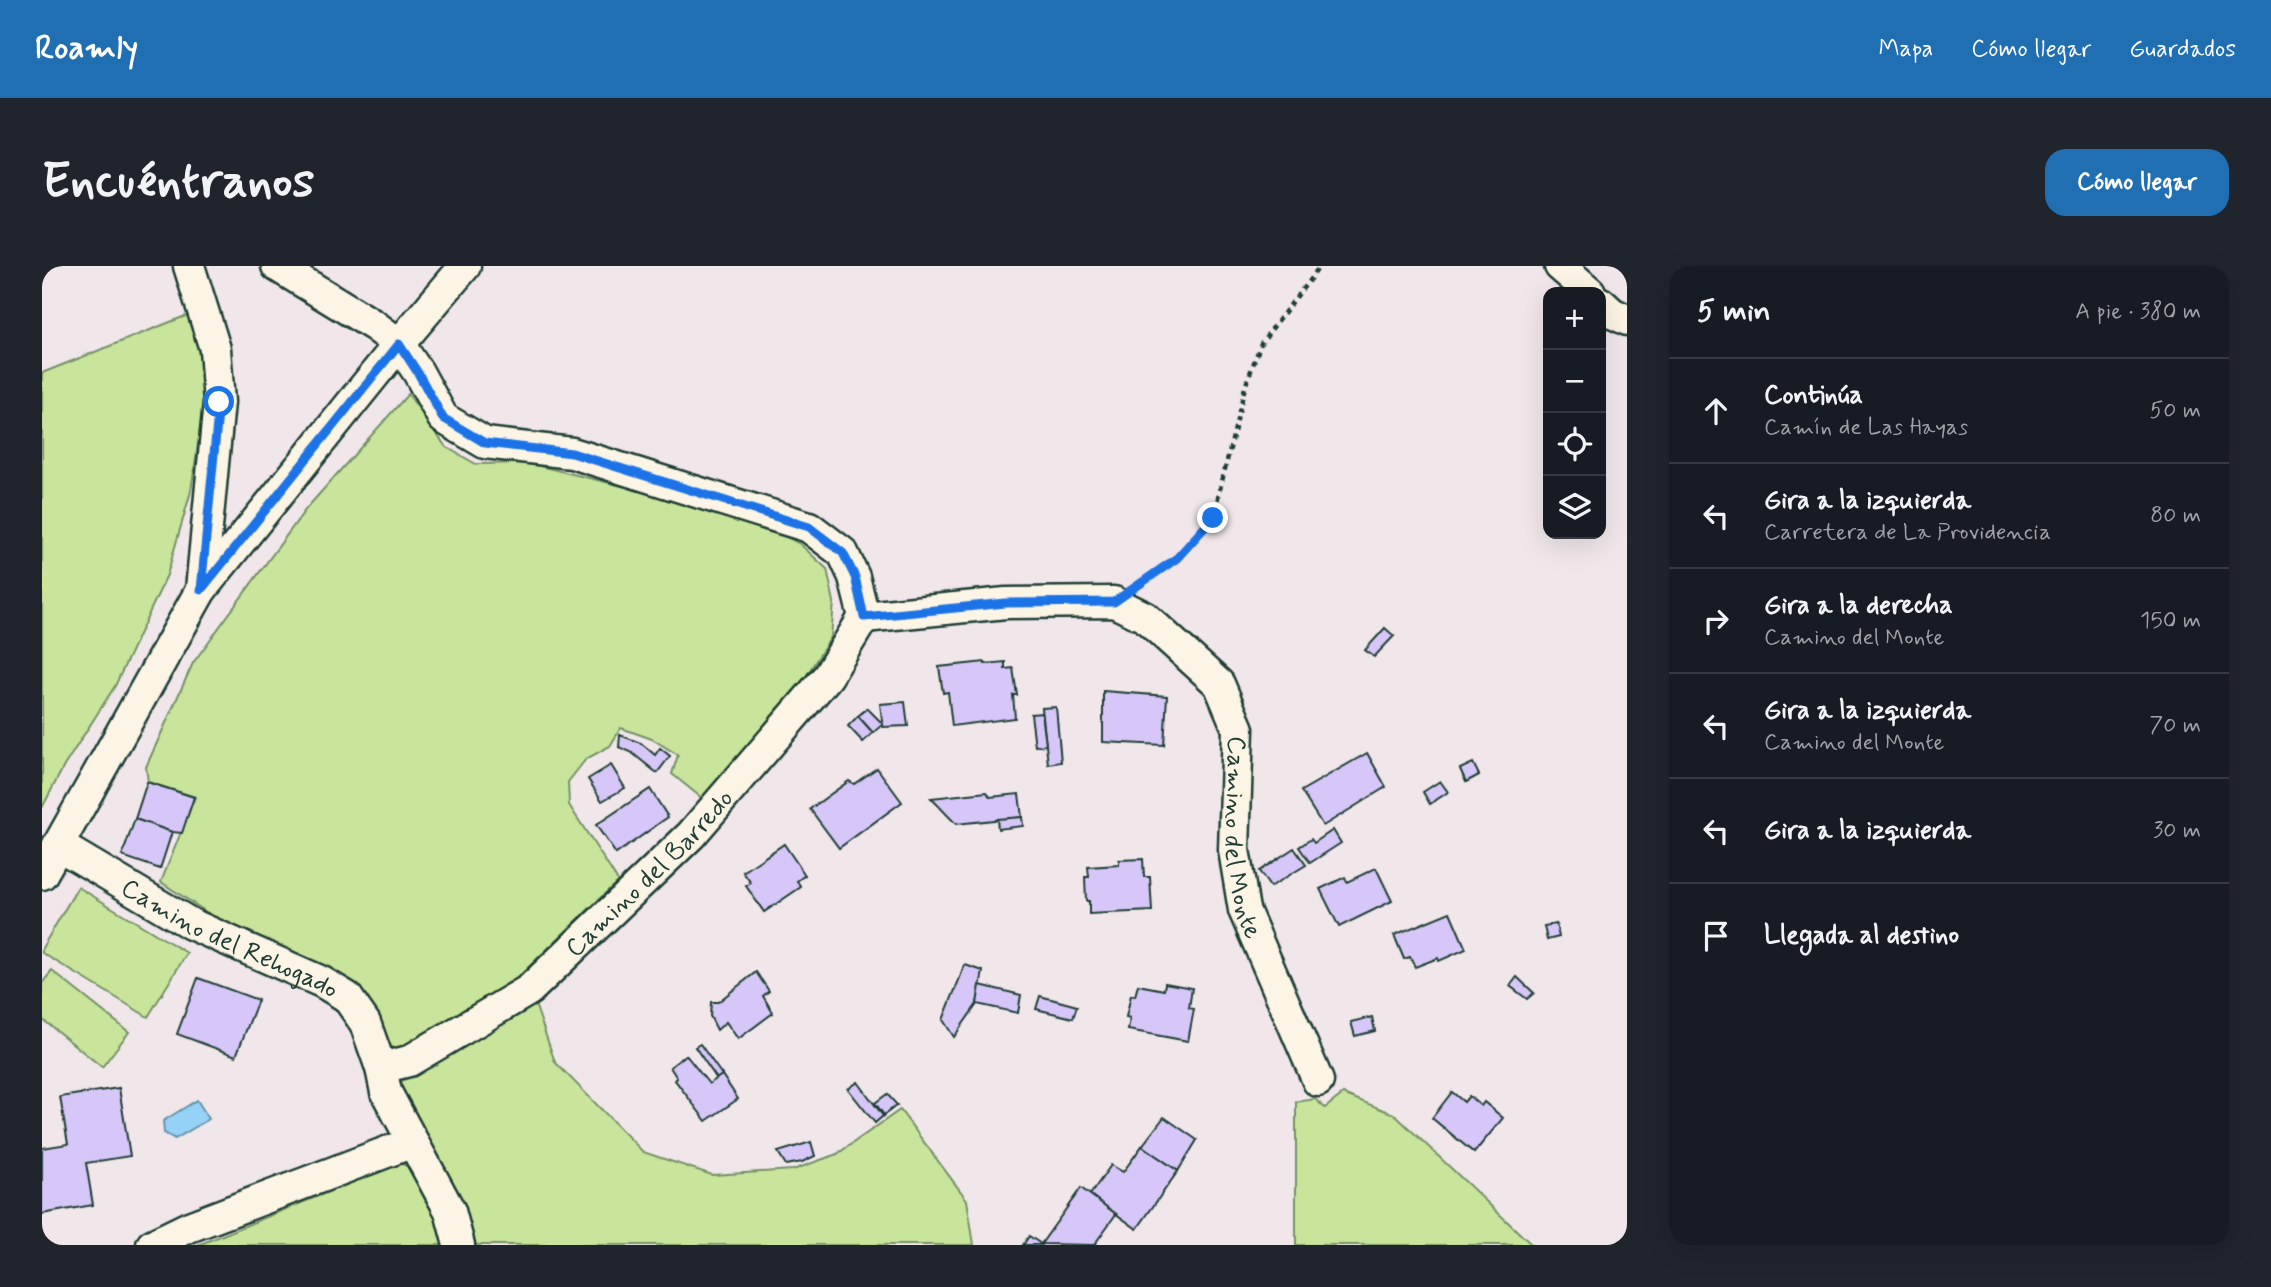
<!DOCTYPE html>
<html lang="es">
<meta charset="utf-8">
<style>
:root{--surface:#171b24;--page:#20242c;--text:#f1f3f6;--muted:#9ea1a6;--line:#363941;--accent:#1f6fb2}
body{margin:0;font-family:Mynerve,sans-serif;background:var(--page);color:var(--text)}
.controls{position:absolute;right:21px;top:21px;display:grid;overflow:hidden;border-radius:14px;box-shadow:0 7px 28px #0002}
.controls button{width:63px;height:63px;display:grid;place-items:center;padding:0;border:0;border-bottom:2px solid var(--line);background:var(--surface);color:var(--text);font:35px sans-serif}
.stop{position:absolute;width:21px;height:21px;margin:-16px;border:5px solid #1a73e8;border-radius:50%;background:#fff}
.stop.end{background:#1a73e8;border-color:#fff;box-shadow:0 2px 7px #0008}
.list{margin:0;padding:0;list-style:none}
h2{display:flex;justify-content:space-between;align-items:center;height:91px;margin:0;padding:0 28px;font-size:30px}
h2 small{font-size:23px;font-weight:400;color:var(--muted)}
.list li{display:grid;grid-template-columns:46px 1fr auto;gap:21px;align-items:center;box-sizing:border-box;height:105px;padding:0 28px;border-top:2px solid var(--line)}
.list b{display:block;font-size:26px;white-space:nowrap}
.list p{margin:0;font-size:23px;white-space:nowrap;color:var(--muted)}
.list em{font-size:23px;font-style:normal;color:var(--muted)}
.icon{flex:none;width:38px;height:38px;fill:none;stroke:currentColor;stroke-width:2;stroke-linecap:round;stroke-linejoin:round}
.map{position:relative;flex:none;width:1585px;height:979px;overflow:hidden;border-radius:21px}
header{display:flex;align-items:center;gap:42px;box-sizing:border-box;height:98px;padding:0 35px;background:var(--accent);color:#fff}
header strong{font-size:33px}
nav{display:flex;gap:38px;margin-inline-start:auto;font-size:24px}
.intro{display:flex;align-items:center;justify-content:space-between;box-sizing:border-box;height:168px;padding:0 42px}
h1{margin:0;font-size:49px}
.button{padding:18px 32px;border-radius:21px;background:var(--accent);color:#fff;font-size:24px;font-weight:700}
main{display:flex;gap:42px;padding:0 42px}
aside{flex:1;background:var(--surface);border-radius:21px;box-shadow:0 7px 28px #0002}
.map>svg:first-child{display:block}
.green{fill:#c9e59b;stroke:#749168;stroke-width:2}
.water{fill:#96d1f7;stroke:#6696a9;stroke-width:2}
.building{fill:#d7c7f9;stroke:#1f3d34;stroke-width:2}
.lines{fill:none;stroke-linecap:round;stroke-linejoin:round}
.minor-casing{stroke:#1f3d34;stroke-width:35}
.path{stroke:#1f3d34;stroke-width:4.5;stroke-dasharray:5 5;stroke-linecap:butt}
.minor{stroke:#fcf5e5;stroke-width:30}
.route{stroke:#1a73e8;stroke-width:9}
.labels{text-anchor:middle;stroke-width:5;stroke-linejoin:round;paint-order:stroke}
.street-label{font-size:26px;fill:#1f3d34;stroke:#fcf5e5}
</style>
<header>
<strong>Roamly</strong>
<nav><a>Mapa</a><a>Cómo llegar</a><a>Guardados</a></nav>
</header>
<div class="intro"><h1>Encuéntranos</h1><a class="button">Cómo llegar</a></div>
<main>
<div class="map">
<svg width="1585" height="979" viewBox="0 0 1585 979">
<rect width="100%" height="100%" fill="#f1e7eb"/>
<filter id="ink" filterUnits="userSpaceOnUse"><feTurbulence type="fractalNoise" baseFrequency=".0143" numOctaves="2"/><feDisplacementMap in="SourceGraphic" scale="14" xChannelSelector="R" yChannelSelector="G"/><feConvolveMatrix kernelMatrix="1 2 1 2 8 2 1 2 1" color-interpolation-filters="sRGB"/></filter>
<g filter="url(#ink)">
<g class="green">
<path d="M 151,47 L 163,131 L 149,225 L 125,309 L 73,420 L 22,500 L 0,542 L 0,107 Z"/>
<path d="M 366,128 L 404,181 L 434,198 L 485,197 L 708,251 L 758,278 L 785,303 L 792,336 L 789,371 L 759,418 L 661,533 L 630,508 L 636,489 L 610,473 L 579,462 L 568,480 L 544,493 L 526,516 L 527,539 L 576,615 L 466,721 L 357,783 L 341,779 L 334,748 L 196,667 L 119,616 L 153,531 L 106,516 L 104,501 L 151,397 L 264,243 Z"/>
<path d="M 36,621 L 145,687 L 106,751 L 0,687 L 0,682 Z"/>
<path d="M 10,705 L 87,766 L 60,801 L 0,753 L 0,717 Z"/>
<path d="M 493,738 L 513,796 L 601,886 L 670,909 L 751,904 L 795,888 L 858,844 L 925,934 L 932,979 L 434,979 L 352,819 Z"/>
<path d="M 1301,828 L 1352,848 L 1490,979 L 1254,979 L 1254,836 L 1273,833 L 1283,842 Z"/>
<path d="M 358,897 L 378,906 L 405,979 L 156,979 Z"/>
</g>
<path class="water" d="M 155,834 L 167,853 L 133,873 L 122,867 L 121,855 Z"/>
<g class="building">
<path d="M 1343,362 L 1352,370 L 1332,391 L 1323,384 Z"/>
<path d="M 943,396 L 943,398 L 963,396 L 963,403 L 971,402 L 975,429 L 971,429 L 973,452 L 910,460 L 906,426 L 901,427 L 897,401 Z"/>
<path d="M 1061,425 L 1125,430 L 1122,479 L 1061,476 Z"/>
<path d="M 863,436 L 866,460 L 841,461 L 838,438 Z"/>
<path d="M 1014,441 L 1019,496 L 1006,498 L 1000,442 Z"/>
<path d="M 825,442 L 841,458 L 831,467 L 816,450 Z"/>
<path d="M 1000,447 L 1004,479 L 993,480 L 989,448 Z"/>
<path d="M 816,450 L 831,467 L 821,476 L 806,460 Z"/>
<path d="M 578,469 L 599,477 L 613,489 L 618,482 L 628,490 L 615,507 L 589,486 L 577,481 Z"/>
<path d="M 1325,487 L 1344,521 L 1281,560 L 1259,525 Z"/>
<path d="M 1431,497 L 1437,509 L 1424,516 L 1418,503 Z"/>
<path d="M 569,499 L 583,522 L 560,535 L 546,513 Z"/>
<path d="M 835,502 L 860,536 L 797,582 L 768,543 L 807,515 L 812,518 Z"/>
<path d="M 1398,515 L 1406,526 L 1388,538 L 1381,526 Z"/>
<path d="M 105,516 L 152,531 L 140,567 L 130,566 L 93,553 Z"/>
<path d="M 608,523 L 626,551 L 574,588 L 554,559 Z"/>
<path d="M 945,526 L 948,531 L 977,528 L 980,551 L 914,558 L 889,532 Z"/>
<path d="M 980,551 L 981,560 L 956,563 L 955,553 Z"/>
<path d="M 93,553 L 130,566 L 118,603 L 80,590 Z"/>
<path d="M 1291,564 L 1299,577 L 1268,597 L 1257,581 L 1269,573 L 1272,577 Z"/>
<path d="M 742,578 L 763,609 L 755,615 L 759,621 L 722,646 L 704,620 L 709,617 L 701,606 Z"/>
<path d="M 1252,582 L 1264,599 L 1228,621 L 1217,605 Z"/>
<path d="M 1101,593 L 1102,611 L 1108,611 L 1110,645 L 1047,648 L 1047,635 L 1044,635 L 1043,611 L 1047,611 L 1046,601 L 1077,599 L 1077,594 Z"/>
<path d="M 1334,602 L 1350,635 L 1297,661 L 1278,623 L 1303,611 L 1305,616 Z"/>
<path d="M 1408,646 L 1424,683 L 1397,695 L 1396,692 L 1373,701 L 1368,691 L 1362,693 L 1352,669 Z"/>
<path d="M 1514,658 L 1517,671 L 1505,674 L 1502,660 Z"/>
<path d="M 923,699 L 941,705 L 935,738 L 912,771 L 901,754 Z"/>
<path d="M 714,706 L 727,725 L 721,730 L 731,747 L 696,773 L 684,756 L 675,764 L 668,750 L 669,736 L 676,736 Z"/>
<path d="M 1475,711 L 1492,727 L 1485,733 L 1468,720 Z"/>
<path d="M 156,712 L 216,734 L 194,790 L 135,768 Z"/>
<path d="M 1123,717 L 1150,722 L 1147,742 L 1152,743 L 1146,775 L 1086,764 L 1088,752 L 1084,751 L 1089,729 L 1093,730 L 1096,719 L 1122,724 Z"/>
<path d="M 938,719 L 979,729 L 976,747 L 935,738 Z"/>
<path d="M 998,730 L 1035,740 L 1031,752 L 994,743 Z"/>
<path d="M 1330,751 L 1333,765 L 1313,770 L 1309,756 Z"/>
<path d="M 658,778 L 680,809 L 675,813 L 653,781 Z"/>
<path d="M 644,789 L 667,818 L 680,809 L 696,833 L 664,855 L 633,814 L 635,812 L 628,801 Z"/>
<path d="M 816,816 L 841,850 L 833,857 L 806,823 Z"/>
<path d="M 77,822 L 88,890 L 44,897 L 51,939 L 0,948 L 0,882 L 26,878 L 18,831 Z"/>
<path d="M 1410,826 L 1422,836 L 1427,830 L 1439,840 L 1442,836 L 1461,852 L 1432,887 L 1390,852 Z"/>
<path d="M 845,828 L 855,839 L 842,849 L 833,837 Z"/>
<path d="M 1122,851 L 1155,874 L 1136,905 L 1100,880 Z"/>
<path d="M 769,876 L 773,890 L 760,896 L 744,899 L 736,886 Z"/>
<path d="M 1100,880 L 1136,905 L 1095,963 L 1048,929 L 1069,899 L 1081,906 Z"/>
<path d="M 1039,922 L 1074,948 L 1052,979 L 999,978 Z"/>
<path d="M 987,970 L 999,978 L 1001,979 L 981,979 Z"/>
</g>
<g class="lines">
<defs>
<g id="minor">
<path d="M 147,0 L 173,83 L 177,136 L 159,324"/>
<path id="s1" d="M 235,0 L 333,60 L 357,78 L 376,106 L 401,152 L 443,177 L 530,187 L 767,261 L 801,287 L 812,311 L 822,351 L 964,337 L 1072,336 L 1103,351 L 1177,418 L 1196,463 L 1192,584 L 1202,644 L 1276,815"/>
<path d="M 1518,0 L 1548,26"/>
<path d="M 1559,37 L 1570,47 L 1585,54"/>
<path id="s2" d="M 16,579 L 149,658 L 280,716 L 305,731 L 323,757 L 339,802 L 344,826 L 408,945 L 417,979"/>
<path d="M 0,608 L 159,324 L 357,78 L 423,0"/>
<path id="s3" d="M 339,802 L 367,795 L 487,724 L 649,569 L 786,410 L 822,351"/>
<path d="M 110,979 L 147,961 L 371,876"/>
</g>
</defs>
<use href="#minor" class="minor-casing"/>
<path class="path" d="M 1096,319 L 1135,292 L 1171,252 L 1203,121 L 1219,77 L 1278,0"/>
<use href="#minor" class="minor"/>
</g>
</g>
<g class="lines" filter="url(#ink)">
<path class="route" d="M 177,136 L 159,324 L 357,78 L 376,107 L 401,152 L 443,177 L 530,187 L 767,261 L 801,287 L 813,311 L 822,351 L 964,337 L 1072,336 L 1135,292 L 1171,252"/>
</g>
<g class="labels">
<g class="street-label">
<text dy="9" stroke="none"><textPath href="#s1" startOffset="1269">Camino del Monte</textPath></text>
<text dy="9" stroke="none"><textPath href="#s3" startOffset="336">Camino del Barredo</textPath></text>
<text dy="9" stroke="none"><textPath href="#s2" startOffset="196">Camino del Rehogado</textPath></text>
</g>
</g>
</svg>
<div class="controls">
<button>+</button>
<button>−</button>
<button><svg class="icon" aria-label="locate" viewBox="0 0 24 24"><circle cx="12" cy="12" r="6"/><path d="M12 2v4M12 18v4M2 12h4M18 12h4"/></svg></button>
<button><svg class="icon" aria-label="layers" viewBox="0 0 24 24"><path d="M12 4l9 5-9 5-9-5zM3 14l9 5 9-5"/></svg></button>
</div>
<div class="stop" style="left:177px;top:136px"></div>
<div class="stop end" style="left:1171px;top:252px"></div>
</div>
<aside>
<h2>5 min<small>A pie · 380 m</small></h2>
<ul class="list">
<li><svg class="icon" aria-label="ahead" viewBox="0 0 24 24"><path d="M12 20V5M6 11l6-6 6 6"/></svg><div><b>Continúa</b><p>Camín de Las Hayas</p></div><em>50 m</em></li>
<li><svg class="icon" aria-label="left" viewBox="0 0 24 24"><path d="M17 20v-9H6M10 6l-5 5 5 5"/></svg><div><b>Gira a la izquierda</b><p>Carretera de La Providencia</p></div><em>80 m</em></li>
<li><svg class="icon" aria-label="right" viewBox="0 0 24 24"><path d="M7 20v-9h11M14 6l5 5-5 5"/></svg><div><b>Gira a la derecha</b><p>Camino del Monte</p></div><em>150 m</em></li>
<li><svg class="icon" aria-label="left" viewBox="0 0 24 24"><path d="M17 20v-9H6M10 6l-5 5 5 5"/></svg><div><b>Gira a la izquierda</b><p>Camino del Monte</p></div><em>70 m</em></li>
<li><svg class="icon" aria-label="left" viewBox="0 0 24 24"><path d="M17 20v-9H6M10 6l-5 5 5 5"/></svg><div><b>Gira a la izquierda</b></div><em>30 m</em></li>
<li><svg class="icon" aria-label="arrive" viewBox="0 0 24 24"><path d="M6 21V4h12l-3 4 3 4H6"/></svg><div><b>Llegada al destino</b></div></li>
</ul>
</aside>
</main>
